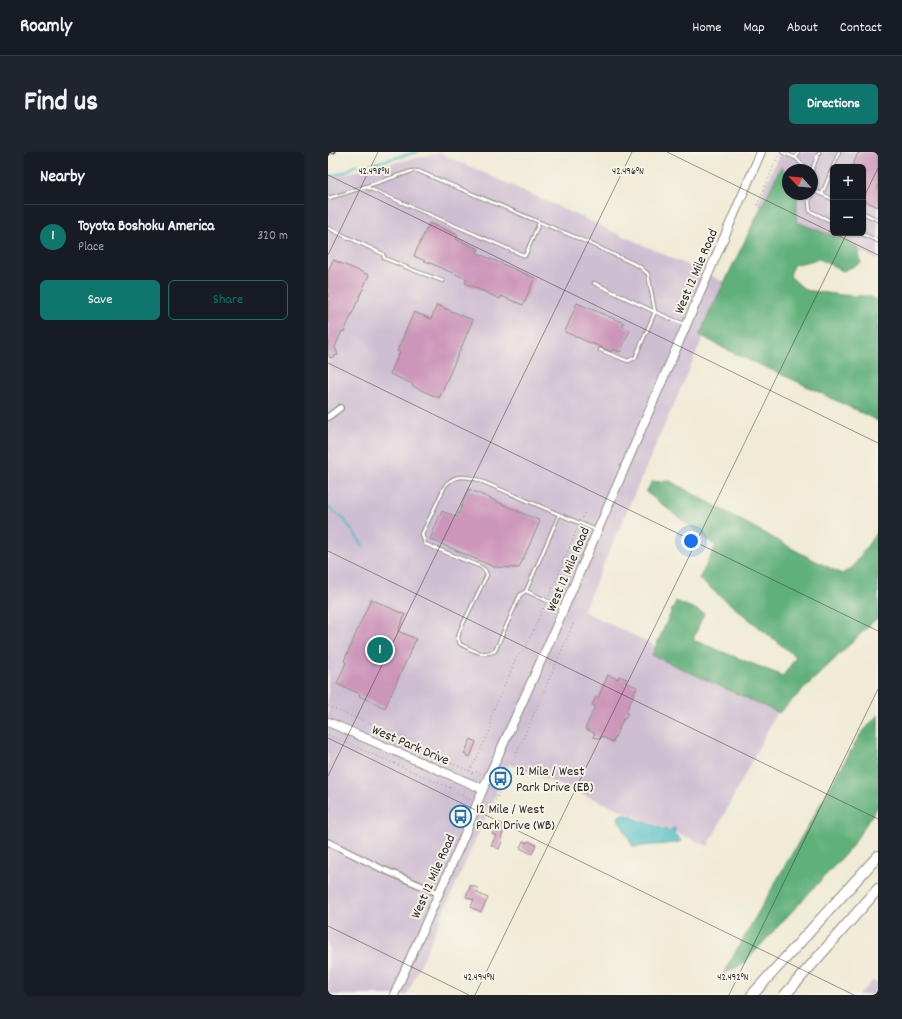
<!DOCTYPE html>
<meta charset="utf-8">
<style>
:root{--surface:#171b24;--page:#20242c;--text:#f1f3f6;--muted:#9ea1a6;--line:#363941;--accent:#0f766e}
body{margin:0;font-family:Dekko,sans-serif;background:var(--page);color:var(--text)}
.controls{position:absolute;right:12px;top:12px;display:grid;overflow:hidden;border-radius:6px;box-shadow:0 1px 3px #0004}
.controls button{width:36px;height:36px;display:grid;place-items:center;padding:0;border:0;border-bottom:1px solid var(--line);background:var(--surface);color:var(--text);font:20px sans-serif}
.compass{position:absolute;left:454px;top:12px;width:36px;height:36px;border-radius:50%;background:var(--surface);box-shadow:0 1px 3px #0004;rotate:296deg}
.you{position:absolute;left:363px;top:389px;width:14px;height:14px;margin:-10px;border:3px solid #fff;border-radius:50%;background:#1a73e8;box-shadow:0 0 0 6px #1a73e833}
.badge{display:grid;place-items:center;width:26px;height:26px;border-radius:50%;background:var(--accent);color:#fff;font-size:13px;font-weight:700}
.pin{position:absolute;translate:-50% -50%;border:2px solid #fff;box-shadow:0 1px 4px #0006}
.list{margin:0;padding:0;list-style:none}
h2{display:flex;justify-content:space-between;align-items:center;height:52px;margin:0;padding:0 16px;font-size:17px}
h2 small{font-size:13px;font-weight:400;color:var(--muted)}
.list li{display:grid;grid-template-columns:26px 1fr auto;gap:12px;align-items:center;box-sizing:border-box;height:64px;padding:0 16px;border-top:1px solid var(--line)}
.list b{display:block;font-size:15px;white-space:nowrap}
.list p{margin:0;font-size:13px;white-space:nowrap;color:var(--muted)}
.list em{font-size:13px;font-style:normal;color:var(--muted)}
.actions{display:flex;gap:8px;padding:12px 16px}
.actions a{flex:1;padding:9px 0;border:1px solid var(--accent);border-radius:6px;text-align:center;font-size:14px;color:var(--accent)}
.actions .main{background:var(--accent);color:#fff}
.map{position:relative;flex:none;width:550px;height:843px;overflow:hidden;border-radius:6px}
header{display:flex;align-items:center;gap:24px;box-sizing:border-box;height:56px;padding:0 20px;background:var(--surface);border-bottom:1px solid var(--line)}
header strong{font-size:19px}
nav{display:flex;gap:22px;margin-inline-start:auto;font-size:14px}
.intro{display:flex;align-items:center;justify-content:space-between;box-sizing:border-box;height:96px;padding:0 24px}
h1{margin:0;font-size:28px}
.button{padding:10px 18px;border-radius:6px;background:var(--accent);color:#fff;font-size:14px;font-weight:700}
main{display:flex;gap:24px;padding:0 24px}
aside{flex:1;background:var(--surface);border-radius:6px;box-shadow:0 1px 3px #0004}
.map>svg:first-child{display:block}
.industrial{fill:#cebed2;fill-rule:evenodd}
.forest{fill:#61b07a;stroke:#466e52}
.water{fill:#52c0c9;stroke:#3e767a}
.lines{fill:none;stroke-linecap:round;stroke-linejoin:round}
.stream{stroke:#52c0c9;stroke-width:2}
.building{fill:#cc96ba}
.lane-casing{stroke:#8e8b80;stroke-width:4.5}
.street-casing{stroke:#8e8b80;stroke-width:8}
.secondary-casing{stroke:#8e8b80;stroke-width:10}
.highway-casing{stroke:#8e8b80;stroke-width:12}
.path{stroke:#8e8b80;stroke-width:1;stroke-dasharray:1 3;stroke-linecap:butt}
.lane{stroke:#fff;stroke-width:2.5}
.street{stroke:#fff;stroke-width:5.5}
.secondary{stroke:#fff;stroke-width:8}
.highway{stroke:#fff;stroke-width:10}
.rail-casing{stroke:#2b2b2b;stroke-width:3.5}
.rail{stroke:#f7f3e8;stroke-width:2;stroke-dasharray:6;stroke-linecap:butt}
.ticks{fill:none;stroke:#2b2b2b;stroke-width:1;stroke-opacity:0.45}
.labels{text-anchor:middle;stroke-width:4;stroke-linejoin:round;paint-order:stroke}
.street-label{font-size:14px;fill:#2b2b2b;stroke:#f7f3e8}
.poi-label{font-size:14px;fill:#2b2b2b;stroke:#f7f3e8;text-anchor:start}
.ticks-label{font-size:10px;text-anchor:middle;fill:#2b2b2b;stroke:#f7f3e8;stroke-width:4;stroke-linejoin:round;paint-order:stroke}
</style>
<header>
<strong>Roamly</strong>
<nav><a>Home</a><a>Map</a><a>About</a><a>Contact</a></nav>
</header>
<div class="intro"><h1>Find us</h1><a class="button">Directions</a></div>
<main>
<aside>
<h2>Nearby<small></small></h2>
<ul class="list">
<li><span class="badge">1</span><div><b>Toyota Boshoku America</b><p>Place</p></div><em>320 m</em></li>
</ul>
<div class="actions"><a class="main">Save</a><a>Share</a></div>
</aside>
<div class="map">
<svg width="550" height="843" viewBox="0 0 550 843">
<rect width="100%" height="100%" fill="#f7f3e8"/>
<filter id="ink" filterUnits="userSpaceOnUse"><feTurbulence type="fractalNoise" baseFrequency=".025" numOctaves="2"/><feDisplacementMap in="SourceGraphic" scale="8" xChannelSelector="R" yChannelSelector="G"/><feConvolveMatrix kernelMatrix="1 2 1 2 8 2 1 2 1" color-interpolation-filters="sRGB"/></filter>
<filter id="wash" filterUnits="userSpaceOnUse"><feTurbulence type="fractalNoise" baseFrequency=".012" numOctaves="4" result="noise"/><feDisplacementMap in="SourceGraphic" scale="16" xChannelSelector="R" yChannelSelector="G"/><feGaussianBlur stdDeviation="0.9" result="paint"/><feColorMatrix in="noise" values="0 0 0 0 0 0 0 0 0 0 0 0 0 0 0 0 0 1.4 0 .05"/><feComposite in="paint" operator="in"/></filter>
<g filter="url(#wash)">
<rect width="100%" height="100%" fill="#f0ebd5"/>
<g class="industrial">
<path d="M 452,0 L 550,0 L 550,108 L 429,53 ZM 505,15 L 535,15 L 535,81 L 505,81 ZM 460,18 L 484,18 L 484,42 L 460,42 Z"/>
<path d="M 112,1 L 399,131 L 255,459 L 452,554 L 380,694 L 181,612 L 79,843 L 0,843 L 0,25 Z"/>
<path d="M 544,829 L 550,831 L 550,843 L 531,843 Z"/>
</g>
<g class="forest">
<path d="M 453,15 L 460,22 L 460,42 L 469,42 L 469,70 L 530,94 L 533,111 L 515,119 L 491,107 L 465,113 L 462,124 L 477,138 L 513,143 L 542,144 L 550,149 L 550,269 L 466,228 L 401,199 L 372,183 L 378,168 Z"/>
<path d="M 342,329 L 474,402 L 514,422 L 525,415 L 550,378 L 550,465 L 451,561 L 324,503 L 348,449 L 376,461 L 365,488 L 455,524 L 468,505 L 371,427 L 388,394 L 318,340 L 324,330 Z"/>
<path d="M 550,563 L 550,654 L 521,698 L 415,812 L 395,822 L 532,583 Z"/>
</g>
<path class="water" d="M 296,662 L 341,679 L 347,676 L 346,681 L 353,688 L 352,690 L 346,691 L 305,695 L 290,666 L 292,663 Z"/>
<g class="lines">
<g class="stream">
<path d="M 0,25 L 19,19 L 26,14 L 39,13 L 90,0"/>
<path d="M 0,355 L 15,366 L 36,395"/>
</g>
</g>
<g id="blocks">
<g class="building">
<path d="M 532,0 L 550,0 L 550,55 L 535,48 L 535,15 L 524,15 L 530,1 L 531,2 Z"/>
<path d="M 101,71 L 130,83 L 128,87 L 151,97 L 149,101 L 207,126 L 195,153 L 173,144 L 172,147 L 137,131 L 139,127 L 86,104 Z"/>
<path d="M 5,108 L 41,123 L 16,180 L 14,179 L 7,195 L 10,203 L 2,206 L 0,201 L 0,120 Z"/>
<path d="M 249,151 L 296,171 L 294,174 L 302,178 L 292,200 L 285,197 L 284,200 L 237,180 Z"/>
<path d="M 109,153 L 145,168 L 111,246 L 84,234 L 85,232 L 62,222 L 72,200 L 69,199 L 86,160 L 103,167 Z"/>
<path d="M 141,337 L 212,369 L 191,416 L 166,415 L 102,387 L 114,359 L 129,365 Z"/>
<path d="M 43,447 L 77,463 L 70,479 L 88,487 L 57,556 L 31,544 L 32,542 L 9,532 L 18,510 L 16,509 Z"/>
<path d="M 280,523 L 290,527 L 291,524 L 299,527 L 297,530 L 309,535 L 298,560 L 300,561 L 297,567 L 295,567 L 285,590 L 273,584 L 272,587 L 265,585 L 267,581 L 257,577 L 267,554 L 264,553 L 268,545 L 270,546 Z"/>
<path d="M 143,587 L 148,590 L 142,605 L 136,602 Z"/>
<path d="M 169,670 L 178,674 L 173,686 L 175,687 L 171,697 L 163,693 L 168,684 L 164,682 Z"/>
<path d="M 195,689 L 199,691 L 200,689 L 208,693 L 204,702 L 192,696 Z"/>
<path d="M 143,733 L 151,737 L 149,741 L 160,746 L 153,760 L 143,755 L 146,748 L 138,745 Z"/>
</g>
</g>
</g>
<g filter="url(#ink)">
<use href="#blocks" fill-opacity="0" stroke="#8e8b80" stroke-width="1"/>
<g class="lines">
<defs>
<g id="lane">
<path d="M 454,0 L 468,6 L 479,18"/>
<path d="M 468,6 L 470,0"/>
<path d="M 484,18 L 491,0"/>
<path d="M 38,35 L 197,104 L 211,71"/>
<path d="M 484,38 L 505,47"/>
<path d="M 483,42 L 481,50 L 482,59 L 505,70"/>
<path d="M 494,42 L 511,0"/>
<path d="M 0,46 L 15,42 L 84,19 L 90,19 L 254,88 L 311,114 L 320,122 L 327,160 L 356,172"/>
<path d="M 535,61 L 550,68"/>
<path d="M 0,76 L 55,102 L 56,106 L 85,118 L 115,129"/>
<path d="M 532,81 L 550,89"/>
<path d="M 266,131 L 327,160 L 307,206 L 300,209 L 272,198"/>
<path d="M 198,439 L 231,363"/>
<path d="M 235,456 L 198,439 L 192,443 L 167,499 C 154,505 144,498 132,492 L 130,486 L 132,478 L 159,423 L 157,418 L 151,414 L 97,392 L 94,382 L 117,334 C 125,323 136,324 148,327 L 268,378"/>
</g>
<g id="street">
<path d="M 0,265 L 12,256"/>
<path d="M 0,690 L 54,717 L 110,741"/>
</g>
<g id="secondary">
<path d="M 0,570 L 155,637"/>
<path d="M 66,843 L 134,689 L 155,637 L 221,491 L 433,0"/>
</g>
<g id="highway">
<path d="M 424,843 L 550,704"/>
<path d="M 457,843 L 550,737"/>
</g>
</defs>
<use href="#lane" class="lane-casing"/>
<use href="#street" class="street-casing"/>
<use href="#secondary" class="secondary-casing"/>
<use href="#highway" class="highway-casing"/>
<g class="path">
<path d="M 429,53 L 450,4"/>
<path d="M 254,366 L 256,361"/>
<path d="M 221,444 L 250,375"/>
<path d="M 0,554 L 18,562 L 72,583 L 95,594 L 111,606 L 141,619 L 144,621 L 143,623"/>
<path d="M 0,583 L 125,637 L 135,645 L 143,648"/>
<path d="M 141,619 L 148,608 L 163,576 L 163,564 L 189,505 L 197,497 L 217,452"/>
<path d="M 144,621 L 149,620 L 154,622"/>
<path d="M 168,628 L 174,632"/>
<path d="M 134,643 L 137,637"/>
<path d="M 158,653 L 165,653 L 173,637 L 246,470"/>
</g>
<use href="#lane" class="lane"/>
<use href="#street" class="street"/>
<use href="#secondary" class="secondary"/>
<use href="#highway" class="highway"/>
<defs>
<path id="rail" d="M 0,1 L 6,0"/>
</defs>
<use href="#rail" class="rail-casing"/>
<use href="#rail" class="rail"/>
</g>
</g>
<path class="ticks" d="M 339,0 L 550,103M 0,23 L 550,291M 535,47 L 550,16M 0,103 L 50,0M 0,211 L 550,479M 0,399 L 550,667M 0,586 L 526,843M 0,624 L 304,0M 0,774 L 141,843M 147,843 L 519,81M 401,843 L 550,537"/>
<defs>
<symbol id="bus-ring" viewBox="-11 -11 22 22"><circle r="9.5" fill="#f7f3e8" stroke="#1f6fb2" stroke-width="1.5"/><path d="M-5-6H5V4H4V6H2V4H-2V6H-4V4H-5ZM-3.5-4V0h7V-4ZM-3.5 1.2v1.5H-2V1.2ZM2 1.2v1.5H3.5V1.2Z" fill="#1f6fb2"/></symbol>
</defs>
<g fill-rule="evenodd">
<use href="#bus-ring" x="160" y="614" width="25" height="25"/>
<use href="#bus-ring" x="120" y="652" width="25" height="25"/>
</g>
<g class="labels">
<g class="street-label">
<text transform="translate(367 119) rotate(-67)" y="5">West 12 Mile Road</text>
<text transform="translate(239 417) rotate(-67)" y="5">West 12 Mile Road</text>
<text transform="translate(83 592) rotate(23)" y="5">West Park Drive</text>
<text transform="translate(104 724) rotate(-66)" y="5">West 12 Mile Road</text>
</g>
<g class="poi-label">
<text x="188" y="623">12 Mile / West<tspan x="188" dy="16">Park Drive (EB)</tspan></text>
<text x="148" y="661">12 Mile / West<tspan x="148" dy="16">Park Drive (WB)</tspan></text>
</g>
</g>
<g class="ticks-label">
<text x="46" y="22">42.498°N</text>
<text x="300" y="22">42.496°N</text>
<text x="151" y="828">42.494°N</text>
<text x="405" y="828">42.492°N</text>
</g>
</svg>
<div class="controls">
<button>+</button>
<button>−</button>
</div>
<svg class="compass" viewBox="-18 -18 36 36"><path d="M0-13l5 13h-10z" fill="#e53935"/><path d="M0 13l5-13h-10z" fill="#9ea1a6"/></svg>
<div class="you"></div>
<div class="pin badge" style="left:52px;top:498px">1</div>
</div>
</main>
